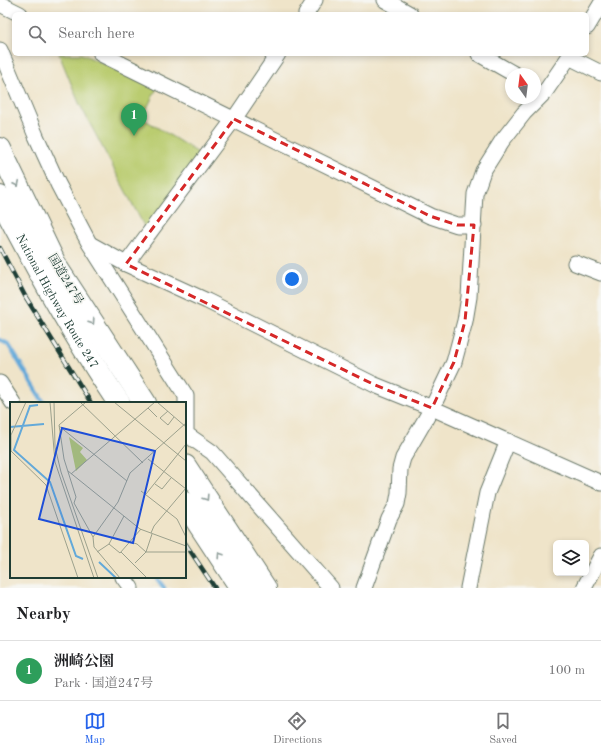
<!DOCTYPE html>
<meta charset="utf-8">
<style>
:root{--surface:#fff;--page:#f2f2f2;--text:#202124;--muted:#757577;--line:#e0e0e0;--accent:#2563eb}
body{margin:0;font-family:"Old Standard TT","Noto Serif JP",serif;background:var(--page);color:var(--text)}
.controls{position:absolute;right:12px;bottom:12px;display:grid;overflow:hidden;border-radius:6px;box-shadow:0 2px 6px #0003}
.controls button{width:36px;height:36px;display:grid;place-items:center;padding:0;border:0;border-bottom:1px solid var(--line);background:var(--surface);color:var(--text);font:20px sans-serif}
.compass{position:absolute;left:505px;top:68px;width:36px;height:36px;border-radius:50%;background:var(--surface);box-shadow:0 2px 6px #0003;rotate:346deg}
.you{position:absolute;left:292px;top:279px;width:14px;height:14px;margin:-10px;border:3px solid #fff;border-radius:50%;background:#1a73e8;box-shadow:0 0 0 6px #1a73e833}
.badge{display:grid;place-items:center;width:26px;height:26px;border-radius:50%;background:var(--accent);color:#fff;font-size:13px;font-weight:700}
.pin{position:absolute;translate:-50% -33px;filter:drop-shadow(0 1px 2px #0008)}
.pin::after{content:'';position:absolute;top:21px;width:14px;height:12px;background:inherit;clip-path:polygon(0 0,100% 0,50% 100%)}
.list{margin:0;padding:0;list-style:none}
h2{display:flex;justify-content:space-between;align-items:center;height:52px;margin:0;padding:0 16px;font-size:17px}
h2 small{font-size:13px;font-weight:400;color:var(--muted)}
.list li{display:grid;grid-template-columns:26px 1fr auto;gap:12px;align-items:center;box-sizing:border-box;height:60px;padding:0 16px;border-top:1px solid var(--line)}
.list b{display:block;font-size:15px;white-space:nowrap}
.list p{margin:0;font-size:13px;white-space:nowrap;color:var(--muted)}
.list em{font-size:13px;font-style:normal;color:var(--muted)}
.icon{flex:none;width:22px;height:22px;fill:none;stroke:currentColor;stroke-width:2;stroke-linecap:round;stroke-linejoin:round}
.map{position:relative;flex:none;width:601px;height:588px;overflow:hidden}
.search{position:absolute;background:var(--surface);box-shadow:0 2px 6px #0003;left:12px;right:12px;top:12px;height:44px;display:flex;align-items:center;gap:10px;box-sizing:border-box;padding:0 14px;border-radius:6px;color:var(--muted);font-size:15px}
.sheet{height:112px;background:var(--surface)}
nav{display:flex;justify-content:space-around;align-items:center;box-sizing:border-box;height:56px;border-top:1px solid var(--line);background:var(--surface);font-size:11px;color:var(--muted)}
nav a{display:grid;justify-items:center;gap:2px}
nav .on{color:var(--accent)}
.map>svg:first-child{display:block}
.green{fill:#bacc6f;stroke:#6c8452}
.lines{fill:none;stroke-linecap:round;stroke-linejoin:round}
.stream{stroke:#63a9d9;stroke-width:4.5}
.minor-casing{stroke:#687768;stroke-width:17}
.highway-casing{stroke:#687768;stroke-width:24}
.minor{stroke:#fff;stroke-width:15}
.highway{stroke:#fff;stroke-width:22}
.rail-casing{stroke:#1f3d34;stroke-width:4.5}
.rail{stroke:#f6f6f2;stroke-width:3;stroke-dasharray:9;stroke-linecap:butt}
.oneway{stroke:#8f9e9a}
.marked{fill:none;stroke:#d62828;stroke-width:3;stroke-dasharray:8 5;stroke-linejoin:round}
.labels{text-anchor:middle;stroke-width:3.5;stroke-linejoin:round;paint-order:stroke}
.street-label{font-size:12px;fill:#1f3d34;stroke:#f6f6f2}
.inset-river{fill:none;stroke:#63a9d9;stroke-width:2}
.inset-road{fill:none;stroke:#9ca18d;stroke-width:1}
.view{fill:#1d4ed8;fill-opacity:0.15;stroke:#1d4ed8;stroke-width:2}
.inset-edge{fill:none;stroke:#1f3d34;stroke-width:2}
</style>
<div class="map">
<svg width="601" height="588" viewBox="0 0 601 588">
<rect width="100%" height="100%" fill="#f6f6f2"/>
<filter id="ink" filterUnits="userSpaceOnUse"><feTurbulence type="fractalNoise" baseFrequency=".025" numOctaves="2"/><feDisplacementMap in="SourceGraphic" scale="8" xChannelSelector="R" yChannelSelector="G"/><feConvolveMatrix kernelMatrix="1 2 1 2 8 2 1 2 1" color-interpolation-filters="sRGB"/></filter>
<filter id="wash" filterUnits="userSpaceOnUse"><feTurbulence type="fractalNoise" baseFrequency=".012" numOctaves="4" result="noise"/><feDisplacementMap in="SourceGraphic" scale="16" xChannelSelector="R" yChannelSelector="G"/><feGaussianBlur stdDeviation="0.9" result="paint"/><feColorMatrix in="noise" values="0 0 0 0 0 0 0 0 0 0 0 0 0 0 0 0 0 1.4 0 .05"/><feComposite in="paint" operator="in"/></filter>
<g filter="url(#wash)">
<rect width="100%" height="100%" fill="#efe4c9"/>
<path class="green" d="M 59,54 L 82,54 L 157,88 L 142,118 L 200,154 L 152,241 L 79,103 Z"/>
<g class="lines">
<g class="stream">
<path d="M 0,340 L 8,344 L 44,403"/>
<path d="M 156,577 L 164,588"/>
</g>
</g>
</g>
<g filter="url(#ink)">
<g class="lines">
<defs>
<g id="minor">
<path d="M 385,0 L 410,14"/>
<path d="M 0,4 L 20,14"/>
<path d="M 306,14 L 315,0"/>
<path d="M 587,27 L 601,4"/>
<path d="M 0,50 L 36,136 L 58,184 L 89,243 L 186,396 L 186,434 L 212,452 L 331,588"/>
<path d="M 101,54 L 430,216 L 457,225 L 474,225"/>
<path d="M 479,54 L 514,74"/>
<path d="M 569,57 L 601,73"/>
<path d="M 90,244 L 126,264 L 207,301 L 375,385 L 432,408 L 601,483"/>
<path d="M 575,263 L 601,273"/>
<path d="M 126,264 L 234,119 L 278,54"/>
<path d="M 0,383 L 13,403"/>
<path d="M 123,577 L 131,588"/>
<path d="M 364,588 L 389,519 L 397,504 L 399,493 L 400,469 L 403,458 L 432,408 L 454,362 L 465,321 L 469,297 L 475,194 L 483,171 L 502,141 L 524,113 L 545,92 L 571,54"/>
<path d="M 468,588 L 487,493 L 508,441"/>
<path d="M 584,588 L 601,556"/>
</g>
<g id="highway">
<path d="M 0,149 L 57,268 L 145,403"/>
<path id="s1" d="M 0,197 C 8,215 19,233 28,251 C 56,303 86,354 119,403"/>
<path d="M 185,466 L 265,588"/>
<path d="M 185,503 L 241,588"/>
</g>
</defs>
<use href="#minor" class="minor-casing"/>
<use href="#highway" class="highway-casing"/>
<use href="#minor" class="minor"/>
<use href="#highway" class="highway"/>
<defs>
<g id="rail">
<path d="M 0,248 L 25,296 L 91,403"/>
<path d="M 185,543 L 215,588"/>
</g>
</defs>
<use href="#rail" class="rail-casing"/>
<use href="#rail" class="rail"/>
</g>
<defs><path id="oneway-chevron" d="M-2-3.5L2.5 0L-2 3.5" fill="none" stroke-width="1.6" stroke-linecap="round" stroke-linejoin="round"/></defs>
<g class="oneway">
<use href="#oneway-chevron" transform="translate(17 184) rotate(64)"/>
<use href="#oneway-chevron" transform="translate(92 322) rotate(57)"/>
<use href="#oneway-chevron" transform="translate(206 498) rotate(57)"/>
<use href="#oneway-chevron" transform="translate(220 555) rotate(-123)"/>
</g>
</g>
<path class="marked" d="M 234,119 L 430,216 L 457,225 L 474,225 L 465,321 L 454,362 L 432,408 L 375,385 L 126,264 Z"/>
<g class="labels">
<g class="street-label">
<text transform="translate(66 279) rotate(59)" y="4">国道247号</text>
<text dy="4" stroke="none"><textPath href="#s1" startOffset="119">National Highway Route 247</textPath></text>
</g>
</g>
<g transform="translate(10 402)">
<rect width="176" height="176" fill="#efe4c9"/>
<path d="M 59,35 L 73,46 L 70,50 L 77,58 L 66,69 Z" fill="#bacc6f"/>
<path class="inset-river" d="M 28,3 L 20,4 L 4,48 L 40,80 L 66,154 L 73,157M 0,25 L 34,22M 89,160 L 106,176"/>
<path class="inset-road" d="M 16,0 L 1,33 L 1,49 L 36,83 L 68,176M 40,0 L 45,60 L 84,176M 44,0 L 45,45 L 51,70 L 88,176M 70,0 L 133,61M 76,0 L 49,23 L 54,57 L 66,95 L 64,101 L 83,135M 104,0 L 176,59M 147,0 L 176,25M 138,6 L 147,15M 158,9 L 150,16 L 158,23 L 164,15M 49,24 L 117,79M 138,57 L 176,87M 58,69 L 130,127 L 176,144M 61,72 L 145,0M 145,82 L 152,87 L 161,76M 131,89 L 167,117 L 176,135M 136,92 L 176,42M 141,131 L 144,124 L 176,86M 120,140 L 127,142 L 136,150 L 176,150M 99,142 L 110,151 L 131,127M 87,150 L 99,142 L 114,114M 111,150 L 137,176M 125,161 L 136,150 L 142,132M 110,176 L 84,145 L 83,135 L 108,100 L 120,71 L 176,21"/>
<path class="view" d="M 52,26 L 145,49 L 123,141 L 29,117 Z"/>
<rect width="176" height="176" class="inset-edge"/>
</g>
</svg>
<div class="controls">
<button><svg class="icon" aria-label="layers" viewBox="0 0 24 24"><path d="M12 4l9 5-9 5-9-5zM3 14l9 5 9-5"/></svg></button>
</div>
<svg class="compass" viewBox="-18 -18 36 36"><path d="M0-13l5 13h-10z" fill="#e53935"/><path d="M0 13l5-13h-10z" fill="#757577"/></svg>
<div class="you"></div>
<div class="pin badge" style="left:134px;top:136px;background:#2e9e5b">1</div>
<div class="search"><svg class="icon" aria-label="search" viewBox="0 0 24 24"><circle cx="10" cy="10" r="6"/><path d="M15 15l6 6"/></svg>Search here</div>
</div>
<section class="sheet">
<h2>Nearby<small></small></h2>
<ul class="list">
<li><span class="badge" style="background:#2e9e5b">1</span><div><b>洲崎公園</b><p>Park · 国道247号</p></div><em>100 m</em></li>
</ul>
</section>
<nav>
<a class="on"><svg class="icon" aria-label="map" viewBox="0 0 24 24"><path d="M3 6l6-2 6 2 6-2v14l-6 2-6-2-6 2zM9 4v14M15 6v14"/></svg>Map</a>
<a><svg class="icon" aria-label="directions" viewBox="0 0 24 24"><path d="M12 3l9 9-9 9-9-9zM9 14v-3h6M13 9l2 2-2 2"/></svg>Directions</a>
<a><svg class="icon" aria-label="saved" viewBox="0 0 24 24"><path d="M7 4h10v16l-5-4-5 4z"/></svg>Saved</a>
</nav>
